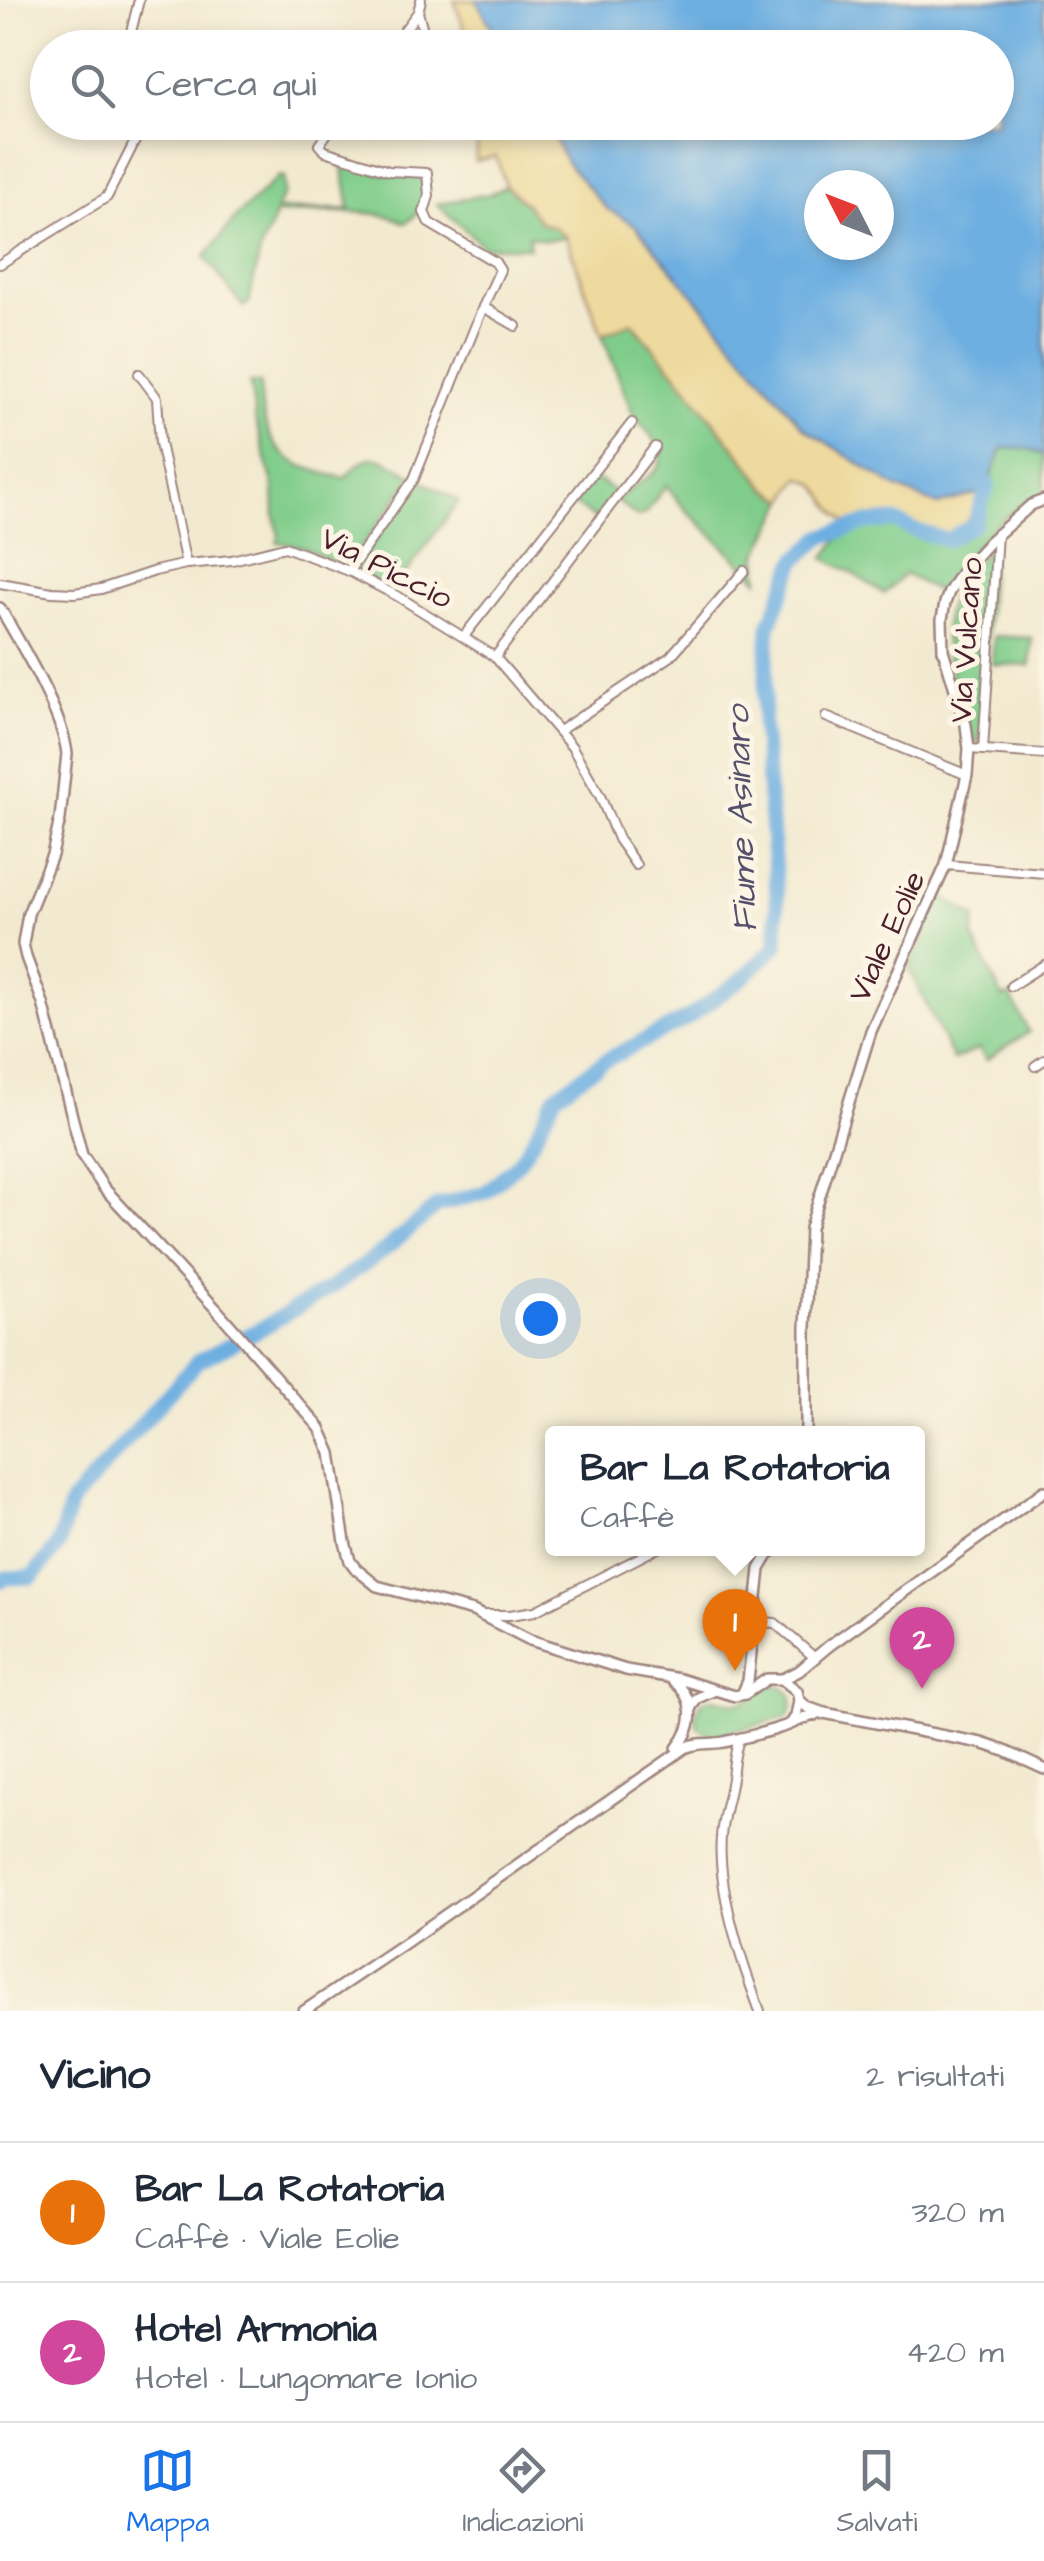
<!DOCTYPE html>
<html lang="it">
<meta charset="utf-8">
<style>
:root{--surface:#fff;--page:#f2f2f3;--text:#1f2937;--muted:#747a83;--line:#e0e1e3;--accent:#1a73e8}
body{margin:0;font-family:"Architects Daughter",sans-serif;background:var(--page);color:var(--text)}
.compass{position:absolute;left:804px;top:170px;width:90px;height:90px;border-radius:50%;background:var(--surface);box-shadow:0 5px 15px #0003;rotate:312deg}
.you{position:absolute;left:540px;top:1318px;width:35px;height:35px;margin:-25px;border:8px solid #fff;border-radius:50%;background:#1a73e8;box-shadow:0 0 0 15px #1a73e833}
.badge{display:grid;place-items:center;width:65px;height:65px;border-radius:50%;background:var(--accent);color:#fff;font-size:32px;font-weight:700}
.pin{position:absolute;translate:-50% -82px;filter:drop-shadow(0 2px 5px #0008)}
.pin::after{content:'';position:absolute;top:52px;width:35px;height:30px;background:inherit;clip-path:polygon(0 0,100% 0,50% 100%)}
.popup{position:absolute;left:545px;top:1426px;width:380px;height:130px;box-sizing:border-box;display:grid;place-content:center;border-radius:10px;background:var(--surface);filter:drop-shadow(0 2px 8px #0005);font-size:32px;white-space:nowrap;color:var(--muted)}
.popup b{font-size:38px;color:var(--text)}
.popup::after{content:'';position:absolute;left:50%;top:100%;margin-left:-20px;border:20px solid transparent;border-top-color:var(--surface)}
.list{margin:0;padding:0;list-style:none}
h2{display:flex;justify-content:space-between;align-items:center;height:130px;margin:0;padding:0 40px;font-size:42px}
h2 small{font-size:32px;font-weight:400;color:var(--muted)}
.list li{display:grid;grid-template-columns:65px 1fr auto;gap:30px;align-items:center;box-sizing:border-box;height:140px;padding:0 40px;border-top:2px solid var(--line)}
.list b{display:block;font-size:38px;white-space:nowrap}
.list p{margin:0;font-size:32px;white-space:nowrap;color:var(--muted)}
.list em{font-size:32px;font-style:normal;color:var(--muted)}
.icon{flex:none;width:55px;height:55px;fill:none;stroke:currentColor;stroke-width:2;stroke-linecap:round;stroke-linejoin:round}
.map{position:relative;flex:none;width:1044px;height:2011px;overflow:hidden}
.search{position:absolute;background:var(--surface);box-shadow:0 5px 15px #0003;left:30px;right:30px;top:30px;height:110px;display:flex;align-items:center;gap:25px;box-sizing:border-box;padding:0 35px;border-radius:55px;color:var(--muted);font-size:38px}
.sheet{height:410px;background:var(--surface)}
nav{display:flex;justify-content:space-around;align-items:center;box-sizing:border-box;height:140px;border-top:2px solid var(--line);background:var(--surface);font-size:28px;color:var(--muted)}
nav a{display:grid;justify-items:center;gap:5px}
nav .on{color:var(--accent)}
.map>svg:first-child{display:block}
.green{fill:#80cd8b;stroke:#65765b;stroke-width:2.5}
.sand{fill:#eeda9e;stroke:#9c7c64;stroke-width:2.5}
.water{fill:#6dafe1;stroke:#5c6786;stroke-width:2.5;fill-rule:evenodd}
.lines{fill:none;stroke-linecap:round;stroke-linejoin:round}
.river{stroke:#6dafe1;stroke-width:15}
.minor-casing{stroke:#9e847e;stroke-width:12}
.tertiary-casing{stroke:#9e847e;stroke-width:14}
.minor{stroke:#fff;stroke-width:8}
.tertiary{stroke:#fff;stroke-width:9}
.labels{text-anchor:middle;stroke-width:10;stroke-linejoin:round;paint-order:stroke}
.street-label{font-size:32px;fill:#4a1f2b;stroke:#fcf5e5}
.water-label{font-size:35px;font-style:italic;fill:#56516b;stroke:#fcf5e5}
</style>
<div class="map">
<svg width="1044" height="2011" viewBox="0 0 1044 2011">
<rect width="100%" height="100%" fill="#fcf5e5"/>
<filter id="ink" filterUnits="userSpaceOnUse"><feTurbulence type="fractalNoise" baseFrequency=".01" numOctaves="2"/><feDisplacementMap in="SourceGraphic" scale="20" xChannelSelector="R" yChannelSelector="G"/><feConvolveMatrix kernelMatrix="1 2 1 2 8 2 1 2 1" color-interpolation-filters="sRGB"/></filter>
<filter id="wash" filterUnits="userSpaceOnUse"><feTurbulence type="fractalNoise" baseFrequency=".0048" numOctaves="4" result="noise"/><feDisplacementMap in="SourceGraphic" scale="40" xChannelSelector="R" yChannelSelector="G"/><feGaussianBlur stdDeviation="2.25" result="paint"/><feColorMatrix in="noise" values="0 0 0 0 0 0 0 0 0 0 0 0 0 0 0 0 0 1.4 0 .05"/><feComposite in="paint" operator="in"/></filter>
<g filter="url(#wash)">
<rect width="100%" height="100%" fill="#f2ead0"/>
<g class="green">
<path d="M 342,162 L 379,173 L 425,177 C 427,197 423,214 405,223 C 382,207 306,212 276,214 L 260,251 L 249,302 L 243,307 L 205,257 L 237,216 L 279,176 L 284,177 L 284,193 L 276,210 L 350,209 Z"/>
<path d="M 506,186 L 526,204 L 541,223 L 554,227 L 566,237 L 545,240 L 529,236 L 529,247 L 484,247 L 437,204 L 489,194 Z"/>
<path d="M 631,322 L 674,371 L 766,488 L 786,500 L 758,554 L 759,580 L 682,506 L 666,485 L 646,513 L 638,517 L 616,501 C 627,488 651,479 658,467 C 661,462 661,455 662,449 L 633,414 L 602,335 Z"/>
<path d="M 250,383 L 260,383 C 262,449 283,466 345,478 C 371,446 382,458 413,476 L 348,566 L 338,565 L 340,560 L 335,557 L 332,562 L 301,547 L 277,542 L 279,536 L 275,517 L 274,488 L 256,423 Z"/>
<path d="M 1002,448 L 1030,449 L 1044,455 L 1044,494 C 1004,508 962,558 940,593 L 904,574 L 884,594 L 852,573 L 824,558 L 850,524 L 878,517 L 902,519 L 930,532 L 972,517 L 979,493 L 988,485 Z"/>
<path d="M 593,477 L 617,493 L 596,519 L 572,503 Z"/>
<path d="M 417,478 L 459,501 L 393,591 L 355,571 L 356,566 Z"/>
<path d="M 992,545 L 980,739 L 977,743 L 972,741 C 958,694 929,634 956,587 C 966,572 980,558 992,545 Z"/>
<path d="M 994,636 L 1032,638 L 1030,666 L 992,664 Z"/>
<path d="M 942,896 L 976,918 L 973,937 L 1003,998 L 1010,995 L 1029,1032 L 986,1060 L 979,1049 L 953,1060 L 909,968 Z"/>
<path d="M 779,1685 C 794,1692 797,1706 786,1718 L 712,1736 L 698,1728 C 694,1716 696,1699 713,1698 C 724,1698 732,1706 744,1702 C 760,1697 759,1685 779,1685 Z"/>
</g>
<g class="sand">
<path d="M 454,0 L 476,0 L 503,47 L 471,47 Z"/>
<path d="M 476,123 L 547,123 L 566,162 L 606,208 L 636,226 L 803,427 L 897,488 L 938,505 L 979,493 C 971,520 961,542 929,531 C 918,528 909,521 898,518 C 881,514 866,520 850,524 C 843,519 836,513 831,506 C 820,491 819,481 799,478 L 786,500 L 767,488 L 674,371 L 632,322 L 602,335 L 566,237 L 554,227 L 541,223 L 526,204 L 506,186 L 496,156 L 475,161 L 479,134 Z"/>
</g>
<path class="water" d="M 476,0 L 1044,0 L 1044,455 L 1030,449 L 1002,448 L 988,485 L 979,493 L 938,505 L 897,488 L 803,427 L 636,226 L 606,208 L 566,162 L 547,123 L 996,122 L 996,48 L 503,47 ZM 819,185 L 879,185 L 879,245 L 819,245 Z"/>
<g class="lines">
<path class="river" d="M 0,1581 L 6,1578 L 32,1577 L 58,1546 L 71,1503 L 198,1361 L 264,1327 L 333,1286 L 381,1253 L 437,1206 L 486,1192 L 518,1163 L 534,1138 L 555,1096 L 604,1061 L 688,1018 L 743,978 L 777,946 L 777,895 L 763,725 L 769,626 L 796,560 L 822,537 L 866,523 L 895,521 L 911,529 L 947,540 L 974,524 L 988,485"/>
</g>
</g>
<g filter="url(#ink)">
<g class="lines">
<defs>
<g id="minor">
<path d="M 418,12 L 427,44"/>
<path d="M 127,48 L 139,0"/>
<path d="M 391,48 L 418,12 L 421,0"/>
<path d="M 335,122 L 319,145 L 325,151 L 389,171 L 427,173 L 429,196 L 424,212 L 429,223 L 495,262 L 500,270 L 483,307"/>
<path d="M 0,264 L 107,197 L 137,137 L 171,122"/>
<path d="M 139,374 L 157,398 L 160,443 L 186,564"/>
<path d="M 349,571 L 414,479 L 483,307 L 516,326"/>
<path d="M 0,583 L 52,592 L 74,593 L 101,589 L 155,571 L 186,564 L 232,560 L 285,547 L 349,571 L 399,597 L 495,657 L 572,747 L 600,796 L 618,839 L 636,865"/>
<path d="M 464,636 L 632,423"/>
<path d="M 495,657 L 655,447"/>
<path d="M 826,717 L 967,775"/>
<path d="M 559,731 L 670,657 L 744,571"/>
<path d="M 969,749 L 1044,754"/>
<path d="M 983,750 L 997,534"/>
<path d="M 946,865 L 1044,873"/>
<path d="M 1011,986 L 1044,965"/>
<path d="M 1035,1066 L 1044,1060"/>
<path d="M 486,1615 L 510,1615 L 535,1611 L 658,1548"/>
<path d="M 753,1621 L 775,1623 L 815,1658"/>
<path d="M 740,1738 C 733,1753 734,1768 731,1784 C 728,1801 722,1819 721,1837 C 717,1888 742,1964 760,2011"/>
</g>
<g id="tertiary">
<path d="M 0,608 C 21,644 63,714 67,754 L 60,819 L 52,855 L 28,914 L 23,944 L 26,957 L 43,1003 L 82,1155 L 104,1188 L 217,1310 L 320,1428 L 331,1453 L 345,1542 L 350,1561 L 356,1569 L 377,1586 L 473,1611 L 530,1640 L 626,1670 L 679,1679 L 735,1696 L 745,1694 L 767,1679 L 782,1679 L 797,1691 L 799,1700 L 796,1716 L 792,1722"/>
<path d="M 806,1434 L 806,1328 L 810,1228 L 871,1031 L 946,865 L 967,775 L 969,749 L 966,725 L 943,650 L 942,619 L 945,603 L 949,592 L 961,573 L 989,542 L 1031,505 L 1044,500"/>
<path d="M 783,1679 L 799,1671 L 830,1645 L 1044,1491"/>
<path d="M 672,1680 C 697,1699 695,1726 677,1748"/>
<path d="M 743,1692 L 748,1681 L 760,1569 L 769,1554 L 777,1548"/>
<path d="M 799,1700 L 807,1707 L 824,1713 L 981,1743 L 1005,1751 L 1044,1769"/>
<path d="M 690,1708 L 698,1698 L 713,1691"/>
<path d="M 304,2011 L 405,1943 L 685,1748 C 699,1741 710,1745 724,1742 C 742,1738 761,1734 779,1728 C 797,1723 803,1716 824,1713"/>
</g>
</defs>
<use href="#minor" class="minor-casing"/>
<use href="#tertiary" class="tertiary-casing"/>
<use href="#minor" class="minor"/>
<use href="#tertiary" class="tertiary"/>
</g>
</g>
<g class="labels">
<g class="street-label">
<text transform="translate(387 567) rotate(27)" y="11">Via Piccio</text>
<text transform="translate(965 640) rotate(-86)" y="11">Via Vulcano</text>
<text transform="translate(886 936) rotate(-65)" y="11">Viale Eolie</text>
</g>
<g class="water-label">
<text transform="translate(740 819) rotate(-92)" y="12">Fiume Asinaro</text>
</g>
</g>
</svg>
<svg class="compass" viewBox="-18 -18 36 36"><path d="M0-13l5 13h-10z" fill="#e53935"/><path d="M0 13l5-13h-10z" fill="#747a83"/></svg>
<div class="you"></div>
<div class="pin badge" style="left:735px;top:1671px;background:#e8710a">1</div>
<div class="popup"><b>Bar La Rotatoria</b>Caffè</div>
<div class="pin badge" style="left:922px;top:1689px;background:#d1479c">2</div>
<div class="search"><svg class="icon" aria-label="search" viewBox="0 0 24 24"><circle cx="10" cy="10" r="6"/><path d="M15 15l6 6"/></svg>Cerca qui</div>
</div>
<section class="sheet">
<h2>Vicino<small>2 risultati</small></h2>
<ul class="list">
<li><span class="badge" style="background:#e8710a">1</span><div><b>Bar La Rotatoria</b><p>Caffè · Viale Eolie</p></div><em>320 m</em></li>
<li><span class="badge" style="background:#d1479c">2</span><div><b>Hotel Armonia</b><p>Hotel · Lungomare Ionio</p></div><em>420 m</em></li>
</ul>
</section>
<nav>
<a class="on"><svg class="icon" aria-label="map" viewBox="0 0 24 24"><path d="M3 6l6-2 6 2 6-2v14l-6 2-6-2-6 2zM9 4v14M15 6v14"/></svg>Mappa</a>
<a><svg class="icon" aria-label="directions" viewBox="0 0 24 24"><path d="M12 3l9 9-9 9-9-9zM9 14v-3h6M13 9l2 2-2 2"/></svg>Indicazioni</a>
<a><svg class="icon" aria-label="saved" viewBox="0 0 24 24"><path d="M7 4h10v16l-5-4-5 4z"/></svg>Salvati</a>
</nav>
